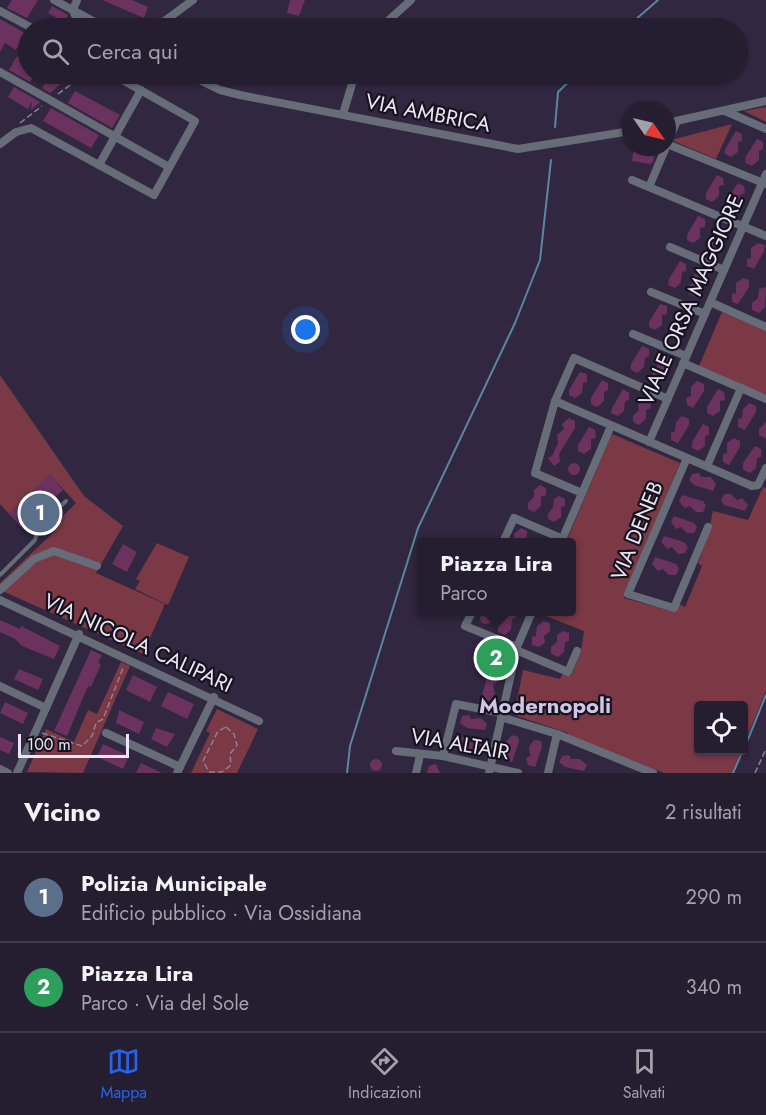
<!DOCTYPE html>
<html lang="it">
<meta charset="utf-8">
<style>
:root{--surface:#251d30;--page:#312a3c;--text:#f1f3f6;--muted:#a3a2ab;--line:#423b4c;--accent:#2563eb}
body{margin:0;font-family:Jost,sans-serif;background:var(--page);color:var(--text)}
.controls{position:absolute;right:18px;bottom:18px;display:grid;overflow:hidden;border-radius:6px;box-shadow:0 2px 4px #0004}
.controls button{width:54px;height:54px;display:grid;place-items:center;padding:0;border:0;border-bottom:2px solid var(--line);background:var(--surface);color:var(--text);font:30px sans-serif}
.compass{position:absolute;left:622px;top:102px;width:54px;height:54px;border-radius:50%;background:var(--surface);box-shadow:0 2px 4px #0004;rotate:124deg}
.scale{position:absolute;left:18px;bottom:15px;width:111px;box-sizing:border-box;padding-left:6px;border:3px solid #ebe6f6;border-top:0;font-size:16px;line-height:21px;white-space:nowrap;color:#ebe6f6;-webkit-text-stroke:4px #17131e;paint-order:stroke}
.you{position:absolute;left:306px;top:330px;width:21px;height:21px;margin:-15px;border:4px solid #fff;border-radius:50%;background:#1a73e8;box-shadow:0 0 0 9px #1a73e833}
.badge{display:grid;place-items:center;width:39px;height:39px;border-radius:50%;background:var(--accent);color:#fff;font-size:20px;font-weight:700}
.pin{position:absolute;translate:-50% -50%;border:3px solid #fff;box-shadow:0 2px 6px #0006}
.popup{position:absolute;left:417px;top:538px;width:159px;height:78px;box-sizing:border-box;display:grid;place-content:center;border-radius:6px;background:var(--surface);filter:drop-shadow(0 2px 4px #0005);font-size:20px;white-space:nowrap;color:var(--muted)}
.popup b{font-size:22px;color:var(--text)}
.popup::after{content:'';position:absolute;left:50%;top:100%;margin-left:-12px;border:12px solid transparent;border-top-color:var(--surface)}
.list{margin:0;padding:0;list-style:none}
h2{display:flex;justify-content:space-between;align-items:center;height:78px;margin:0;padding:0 24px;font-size:26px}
h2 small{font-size:20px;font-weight:400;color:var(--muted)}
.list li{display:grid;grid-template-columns:39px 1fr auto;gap:18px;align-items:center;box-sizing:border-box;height:90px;padding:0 24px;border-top:2px solid var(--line)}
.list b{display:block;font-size:22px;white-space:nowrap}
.list p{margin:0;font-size:20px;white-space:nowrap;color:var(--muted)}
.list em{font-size:20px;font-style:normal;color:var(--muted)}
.icon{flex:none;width:33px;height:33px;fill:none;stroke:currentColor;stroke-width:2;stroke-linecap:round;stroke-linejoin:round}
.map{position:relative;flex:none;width:766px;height:773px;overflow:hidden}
.search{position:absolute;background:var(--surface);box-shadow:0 2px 4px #0004;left:18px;right:18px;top:18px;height:66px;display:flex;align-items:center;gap:15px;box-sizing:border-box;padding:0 21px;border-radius:33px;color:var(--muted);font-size:22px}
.sheet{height:258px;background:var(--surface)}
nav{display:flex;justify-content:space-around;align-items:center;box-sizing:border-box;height:84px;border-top:2px solid var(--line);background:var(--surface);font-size:16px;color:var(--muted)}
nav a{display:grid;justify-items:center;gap:3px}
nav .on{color:var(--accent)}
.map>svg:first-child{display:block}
.green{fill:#7b3946}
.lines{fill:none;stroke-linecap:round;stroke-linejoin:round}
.stream{stroke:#5b86a1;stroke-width:2}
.building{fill:#6b325f}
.path{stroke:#8b8498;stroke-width:1.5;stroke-dasharray:6 3;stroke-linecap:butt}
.lane{stroke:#676c79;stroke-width:4}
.street{stroke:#676c79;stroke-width:8}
.labels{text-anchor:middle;stroke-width:4.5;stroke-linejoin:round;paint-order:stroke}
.street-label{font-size:21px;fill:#ebe6f6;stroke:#17131e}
.neighbourhood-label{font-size:22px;font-weight:bold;fill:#d1c6e6;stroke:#17131e}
</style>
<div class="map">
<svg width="766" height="773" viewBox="0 0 766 773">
<rect width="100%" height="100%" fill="#312740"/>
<g class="green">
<path d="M 766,107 L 766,122 L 744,111 Z"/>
<path d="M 732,124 L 716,159 L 671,140 Z"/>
<path d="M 722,312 L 766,331 L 766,395 L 699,366 Z"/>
<path d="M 0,375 L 84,496 L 123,526 L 96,573 L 165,604 L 143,654 L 0,590 L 0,583 L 55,531 L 52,527 L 76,503 L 50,475 L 9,514 L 0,504 Z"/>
<path d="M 612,434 L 680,463 L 624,598 L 675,612 L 679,604 L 685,607 L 702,566 L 698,563 L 707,539 L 713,511 L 748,520 L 763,487 L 766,488 L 766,691 L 744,744 L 744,706 L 698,706 L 698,750 L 741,751 L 732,773 L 664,773 L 568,736 L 568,733 L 514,715 L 523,670 L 560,679 L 563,673 L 571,676 L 581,652 L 584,631 L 536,612 L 571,612 L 571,542 L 566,542 Z"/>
<path d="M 157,543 L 189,557 L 168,605 L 135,589 L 140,581 L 136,579 Z"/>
<path d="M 486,639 L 511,650 L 506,672 L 480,667 Z"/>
<path d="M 121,662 L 130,666 L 83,773 L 27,772 L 46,729 L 74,742 L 88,710 L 97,714 Z"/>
<path d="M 217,709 L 258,729 L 237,773 L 191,773 L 210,733 L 206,731 Z"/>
</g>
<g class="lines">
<g class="stream">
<path d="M 626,28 L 658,0"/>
<path d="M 555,127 L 558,92 L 577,74"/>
<path d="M 744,749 L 766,695"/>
<path d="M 347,773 L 350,746 L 418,528 L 515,323 L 540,260 L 551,160"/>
<path d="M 733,773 L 743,750"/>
</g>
</g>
<g class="building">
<path d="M 12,0 L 38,0 L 27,18 L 7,8 Z"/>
<path d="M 102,0 L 132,0 L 148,7 L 144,18 Z"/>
<path d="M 290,0 L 305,0 L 299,16 L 287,13 Z"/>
<path d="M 52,6 L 68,15 L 65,22 L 48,13 Z"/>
<path d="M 0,19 L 25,33 L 16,50 L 5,43 L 0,52 Z"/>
<path d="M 17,56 L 28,63 L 28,74 L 35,74 L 30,82 L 9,70 Z"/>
<path d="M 50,75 L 63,82 L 50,93 L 42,88 Z"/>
<path d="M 14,87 L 40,102 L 31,110 L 32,102 L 28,109 L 8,97 Z"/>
<path d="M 75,91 L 120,115 L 112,128 L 68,103 Z"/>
<path d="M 51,108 L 99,135 L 91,148 L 43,121 Z"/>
<path d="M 736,131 L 742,134 L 742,141 L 738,142 L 738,152 L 731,157 L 725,154 L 725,149 Z"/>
<path d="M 757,139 L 763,142 L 763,149 L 759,151 L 759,160 L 752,166 L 745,163 L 746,156 Z"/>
<path d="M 634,147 L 655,150 L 653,162 L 650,164 L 632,161 Z"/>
<path d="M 717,175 L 723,178 L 724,185 L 719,186 L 719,196 L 712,202 L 706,199 L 706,193 Z"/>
<path d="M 738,183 L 744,186 L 745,193 L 740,195 L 740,204 L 733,210 L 727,207 L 727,200 Z"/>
<path d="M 698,216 L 705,219 L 705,227 L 700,228 L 700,238 L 693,243 L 687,240 L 687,235 Z"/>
<path d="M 719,225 L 725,228 L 725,235 L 721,237 L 721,246 L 714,252 L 708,249 L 708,241 L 713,237 L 713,231 Z"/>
<path d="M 758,243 L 765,245 L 764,251 L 754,269 L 747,266 L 747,259 L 751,258 L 751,248 Z"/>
<path d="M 680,261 L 686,264 L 686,271 L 682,272 L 681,282 L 675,288 L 668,285 L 669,279 Z"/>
<path d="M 700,270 L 706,273 L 707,280 L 702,281 L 702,291 L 695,297 L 689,294 L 689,286 L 695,281 L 694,275 Z"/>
<path d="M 743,278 L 749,280 L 749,287 L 738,304 L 732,302 L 732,294 L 736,293 L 736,283 Z"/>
<path d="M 766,287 L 765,307 L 759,313 L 752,310 L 752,303 L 758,298 L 759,289 Z"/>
<path d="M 660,304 L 667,306 L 667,314 L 662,315 L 662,325 L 655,330 L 649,327 L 649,322 Z"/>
<path d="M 682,312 L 688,315 L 688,322 L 684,324 L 684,333 L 677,339 L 671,336 L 671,329 Z"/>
<path d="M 642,346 L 649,349 L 649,356 L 645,358 L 644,367 L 637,373 L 631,370 L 631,364 Z"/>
<path d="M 664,355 L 670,358 L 671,365 L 666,366 L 666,376 L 659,382 L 653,379 L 653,372 Z"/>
<path d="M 580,372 L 587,374 L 587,382 L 583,383 L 582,393 L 575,398 L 569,395 L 569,390 Z"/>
<path d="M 602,380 L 608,383 L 608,390 L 604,392 L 604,401 L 597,407 L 591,404 L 591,398 Z"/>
<path d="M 697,381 L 704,384 L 704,391 L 693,408 L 687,405 L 686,398 L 691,396 L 691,387 Z"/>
<path d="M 623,389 L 629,393 L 629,400 L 625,401 L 624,411 L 618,416 L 611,413 L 612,408 Z"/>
<path d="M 718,389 L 724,392 L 725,400 L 720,401 L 720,411 L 713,416 L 707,413 L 707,407 Z"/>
<path d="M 645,398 L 650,401 L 651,408 L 646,410 L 646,419 L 639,425 L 633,422 L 633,416 L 639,410 L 638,404 Z"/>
<path d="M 749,403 L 756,406 L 756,412 L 745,430 L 738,427 L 738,419 L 742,418 L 743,409 Z"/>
<path d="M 682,416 L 689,419 L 689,425 L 678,443 L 671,440 L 671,433 L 675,431 L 676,422 Z"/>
<path d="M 569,418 L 575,421 L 575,428 L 559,454 L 560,462 L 554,466 L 548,458 L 552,456 L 558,443 L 557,435 L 564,429 L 562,424 Z"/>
<path d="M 766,422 L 766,439 L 759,435 L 759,429 Z"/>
<path d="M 703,424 L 709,427 L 709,435 L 705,436 L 705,446 L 698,451 L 692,448 L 692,442 Z"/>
<path d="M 589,427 L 595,430 L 596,438 L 591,439 L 591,449 L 584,454 L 578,451 L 578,445 Z"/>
<path d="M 734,438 L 740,441 L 740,447 L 729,465 L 723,462 L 723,454 L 727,453 L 727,443 Z"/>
<path d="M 755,446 L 761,449 L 761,457 L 757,458 L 756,468 L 750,473 L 743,470 L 743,463 Z"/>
<circle cx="574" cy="469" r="6"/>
<path d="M 699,473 L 701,477 L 711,477 L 716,484 L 713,491 L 694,485 L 689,480 L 692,474 Z"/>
<path d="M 50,475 L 63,490 L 21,527 L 9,514 Z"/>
<path d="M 540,485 L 546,488 L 546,495 L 541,497 L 541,506 L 534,512 L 528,509 L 528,503 L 534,497 L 534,490 Z"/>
<path d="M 724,494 L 731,494 L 737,500 L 742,498 L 748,505 L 745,511 L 724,505 L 721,501 Z"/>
<path d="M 682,495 L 703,501 L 706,506 L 703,512 L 696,512 L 690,506 L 685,508 L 679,501 Z"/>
<path d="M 559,496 L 565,499 L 565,506 L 561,507 L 561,517 L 554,522 L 548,519 L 548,514 L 553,507 L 554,499 Z"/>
<path d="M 674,516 L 694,523 L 697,527 L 694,533 L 687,533 L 681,527 L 676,529 L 671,522 Z"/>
<path d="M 521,528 L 527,531 L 526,541 L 514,543 L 514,534 Z"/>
<path d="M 664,536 L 684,542 L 688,547 L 685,553 L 678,554 L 672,547 L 667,549 L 661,542 Z"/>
<path d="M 123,544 L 137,552 L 127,572 L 112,564 Z"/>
<path d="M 655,557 L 676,564 L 679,569 L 676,575 L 669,575 L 663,569 L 658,571 L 652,564 Z"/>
<circle cx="486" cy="618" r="6"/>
<path d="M 503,612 L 514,612 L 516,618 L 512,619 L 511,629 L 505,635 L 498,632 L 498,624 L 504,619 Z"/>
<path d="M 0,620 L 20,629 L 21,626 L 60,646 L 54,659 L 22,646 L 15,639 L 0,632 Z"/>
<path d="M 544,621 L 550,623 L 550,631 L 544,636 L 545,643 L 539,647 L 532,645 L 532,637 L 536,636 L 537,626 Z"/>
<path d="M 563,631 L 569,633 L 569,641 L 565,642 L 564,652 L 558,657 L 551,654 L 551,647 L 557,642 L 557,635 Z"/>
<path d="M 91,650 L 102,655 L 98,663 L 101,664 L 91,687 L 88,686 L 67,736 L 54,731 Z"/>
<path d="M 19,669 L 43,679 L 38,690 L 14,679 Z"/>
<path d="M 488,674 L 495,676 L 497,682 L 493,685 L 495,694 L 490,701 L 483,700 L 482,695 Z"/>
<path d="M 133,675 L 157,687 L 150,702 L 126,690 Z"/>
<path d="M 168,692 L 194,704 L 187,719 L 161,706 Z"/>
<path d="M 5,702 L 28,713 L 23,724 L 0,713 Z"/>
<path d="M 119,710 L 144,722 L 139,734 L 116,723 Z"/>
<path d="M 469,715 L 471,719 L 481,718 L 487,724 L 485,730 L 467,728 L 460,723 L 462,716 Z"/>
<path d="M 156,728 L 175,734 L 167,747 L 151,739 Z"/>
<path d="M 512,735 L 518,737 L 519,742 L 512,762 L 505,761 L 503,753 L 508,751 L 506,742 Z"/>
<path d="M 0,737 L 14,743 L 9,754 L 0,750 Z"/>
<path d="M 464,737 L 470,742 L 478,742 L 482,745 L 480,752 L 473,753 L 467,748 L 462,751 L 455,745 L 457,738 Z"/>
<path d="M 534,740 L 541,741 L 542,747 L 535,767 L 528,765 L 526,758 L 530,756 L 529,747 Z"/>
<path d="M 103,744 L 129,756 L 123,769 L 97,757 Z"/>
<path d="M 569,755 L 571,759 L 580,759 L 587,765 L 584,771 L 565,767 L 559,762 L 562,756 Z"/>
<circle cx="376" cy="765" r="6"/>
<path d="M 141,763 L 162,773 L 136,773 Z"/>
<path d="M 436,764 L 440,773 L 427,773 L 429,766 Z"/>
</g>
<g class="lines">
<g class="path">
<path d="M 58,94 L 85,74"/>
<path d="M 20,123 L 42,106"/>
<path d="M 493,645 L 491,652 L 497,656 L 498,662 L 505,664"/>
<path d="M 226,727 L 234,734 L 237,745 L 230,754 L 231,765 L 222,772 L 209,772 L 203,761 L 218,731 Z"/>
<path d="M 42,733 L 82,746 L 92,736 L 96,723 L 103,719 L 123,668"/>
<path d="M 755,773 L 766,749"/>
</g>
<path class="lane" d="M 0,575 L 35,540 L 38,529 L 66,501"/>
<g class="street">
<path d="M 54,0 L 106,28"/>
<path d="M 77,0 L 73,10 L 80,28"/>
<path d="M 0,11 L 32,28"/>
<path d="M 155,28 L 193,0"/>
<path d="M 380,28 L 411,0"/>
<path d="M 0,72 L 169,167"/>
<path d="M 187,74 L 220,90 L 240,95 L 518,149 L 631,131"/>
<path d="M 725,111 L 766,129"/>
<path d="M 343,114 L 355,74"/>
<path d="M 667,123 L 766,101"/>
<path d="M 0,144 L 16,132 L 31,128 L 154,195 L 195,121 L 112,74"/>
<path d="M 667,144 L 766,184"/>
<path d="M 667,144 L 677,121"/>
<path d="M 99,165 L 141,90"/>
<path d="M 632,180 L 766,236"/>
<path d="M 649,187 L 666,147"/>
<path d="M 670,247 L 724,270"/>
<path d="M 651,292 L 705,314"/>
<path d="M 710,302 L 766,327"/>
<path d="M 633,334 L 686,356"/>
<path d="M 683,363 L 766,399"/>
<path d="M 555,401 L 752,486 L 758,485 L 766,468"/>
<path d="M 649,442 L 766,174"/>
<path d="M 687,458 L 628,594 L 674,608 L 708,527"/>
<path d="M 707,466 L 741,388"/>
<path d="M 582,493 L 535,473 L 555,401 L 574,358 L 668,399"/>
<path d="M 503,542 L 514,518 L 563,539"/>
<path d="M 561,542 L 611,426"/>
<path d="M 0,590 L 34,559 L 54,551 L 97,566"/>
<path d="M 0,600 L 259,721"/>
<path d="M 472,612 L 465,626 L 517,647"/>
<path d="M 516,650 L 568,672 L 577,651"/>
<path d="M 0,686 L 46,708"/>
<path d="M 501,717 L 557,734 L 653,773"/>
<path d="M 106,733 L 180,767"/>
<path d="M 396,751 L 443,756 L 518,773"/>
<path d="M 443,756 L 456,704 L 502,713"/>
<path d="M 0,769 L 8,773"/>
<path d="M 17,773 L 79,634"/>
<path d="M 177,773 L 214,697"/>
<path d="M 416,773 L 420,755"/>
<path d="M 489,773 L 517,647 L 532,612"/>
<path d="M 548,773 L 557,734"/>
</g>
</g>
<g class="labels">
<g class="street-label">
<text transform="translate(428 113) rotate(11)" y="7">VIA AMBRICA</text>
<text transform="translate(691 300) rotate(-66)" y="7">VIALE ORSA MAGGIORE</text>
<text transform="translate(637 531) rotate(-68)" y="7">VIA DENEB</text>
<text transform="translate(138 643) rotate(25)" y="7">VIA NICOLA CALIPARI</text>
<text transform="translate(460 744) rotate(10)" y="7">VIA ALTAIR</text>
</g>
<g class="neighbourhood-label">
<text x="545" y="713">Modernopoli</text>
</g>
</g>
</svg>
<div class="controls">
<button><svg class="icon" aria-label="locate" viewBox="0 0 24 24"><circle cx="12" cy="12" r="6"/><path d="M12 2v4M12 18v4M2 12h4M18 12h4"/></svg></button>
</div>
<svg class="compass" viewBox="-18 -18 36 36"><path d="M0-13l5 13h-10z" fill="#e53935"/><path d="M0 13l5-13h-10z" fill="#a3a2ab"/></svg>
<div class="scale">100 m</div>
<div class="you"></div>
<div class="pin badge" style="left:40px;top:513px;background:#5c6f8a">1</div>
<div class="pin badge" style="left:496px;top:658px;background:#2e9e5b">2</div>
<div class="popup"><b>Piazza Lira</b>Parco</div>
<div class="search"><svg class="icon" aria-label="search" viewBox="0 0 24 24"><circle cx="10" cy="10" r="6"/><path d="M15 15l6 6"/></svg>Cerca qui</div>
</div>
<section class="sheet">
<h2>Vicino<small>2 risultati</small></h2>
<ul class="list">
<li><span class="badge" style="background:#5c6f8a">1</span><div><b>Polizia Municipale</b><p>Edificio pubblico · Via Ossidiana</p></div><em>290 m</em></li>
<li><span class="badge" style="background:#2e9e5b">2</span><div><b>Piazza Lira</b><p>Parco · Via del Sole</p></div><em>340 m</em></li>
</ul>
</section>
<nav>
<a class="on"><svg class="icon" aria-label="map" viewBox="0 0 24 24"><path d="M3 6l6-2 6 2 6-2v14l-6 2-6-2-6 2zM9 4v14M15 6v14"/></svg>Mappa</a>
<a><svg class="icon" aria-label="directions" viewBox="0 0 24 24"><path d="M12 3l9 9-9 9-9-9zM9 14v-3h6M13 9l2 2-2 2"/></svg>Indicazioni</a>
<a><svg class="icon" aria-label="saved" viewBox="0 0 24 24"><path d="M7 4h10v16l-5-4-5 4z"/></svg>Salvati</a>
</nav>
